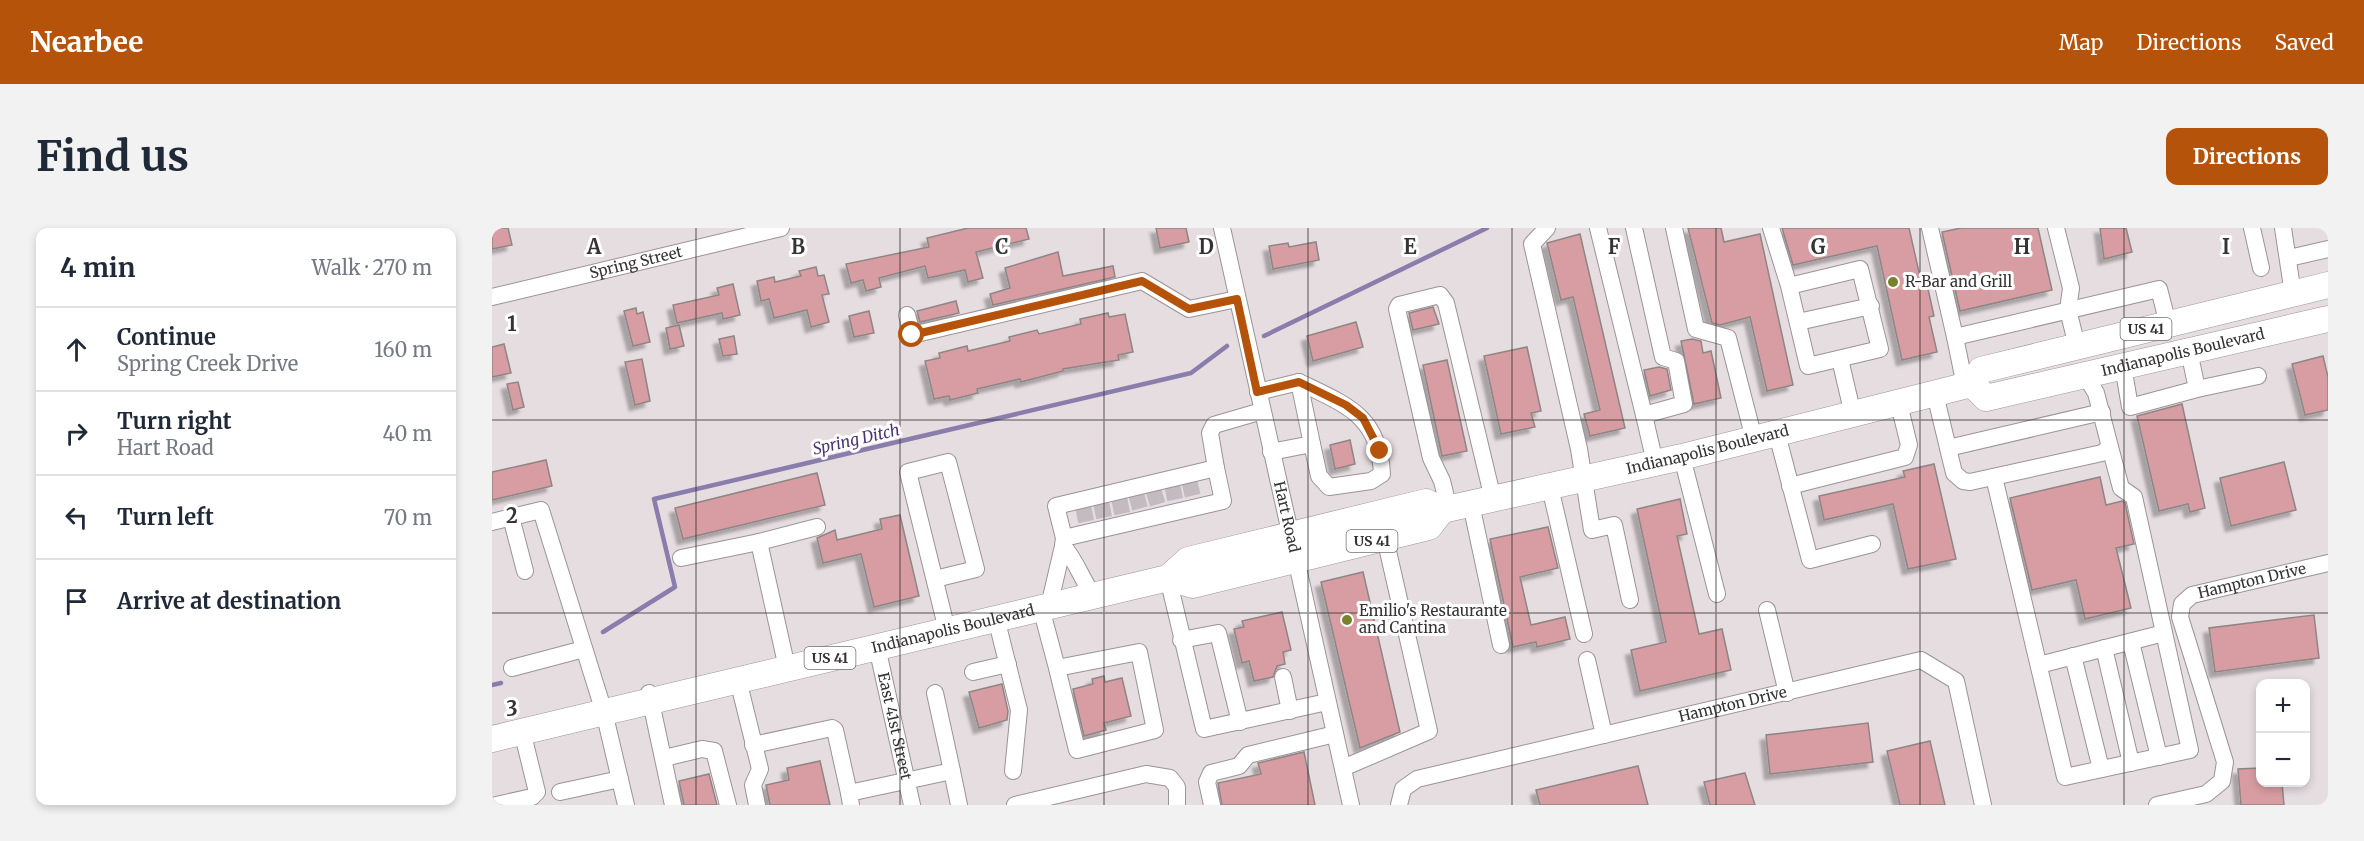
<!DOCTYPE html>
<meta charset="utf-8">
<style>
:root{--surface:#fff;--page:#f2f2f3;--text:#1f2937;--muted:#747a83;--line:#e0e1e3;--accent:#b45309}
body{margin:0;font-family:Merriweather,serif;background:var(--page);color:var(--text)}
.controls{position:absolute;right:18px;bottom:18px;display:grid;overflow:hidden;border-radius:12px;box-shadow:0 3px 9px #0003}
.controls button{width:54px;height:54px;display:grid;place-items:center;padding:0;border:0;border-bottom:2px solid var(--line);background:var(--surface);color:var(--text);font:30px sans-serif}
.stop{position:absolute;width:18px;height:18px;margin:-14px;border:4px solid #b45309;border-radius:50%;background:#fff}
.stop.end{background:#b45309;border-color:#fff;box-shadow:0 2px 6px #0008}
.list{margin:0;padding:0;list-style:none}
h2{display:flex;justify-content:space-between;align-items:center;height:78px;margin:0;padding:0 24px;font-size:26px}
h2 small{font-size:20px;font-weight:400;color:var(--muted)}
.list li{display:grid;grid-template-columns:39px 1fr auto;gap:18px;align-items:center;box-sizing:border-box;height:84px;padding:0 24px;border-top:2px solid var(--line)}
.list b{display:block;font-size:22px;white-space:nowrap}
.list p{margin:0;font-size:20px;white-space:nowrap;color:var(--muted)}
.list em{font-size:20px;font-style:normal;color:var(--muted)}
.icon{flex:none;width:33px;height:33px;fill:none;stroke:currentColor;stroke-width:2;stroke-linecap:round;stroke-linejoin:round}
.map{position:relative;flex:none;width:1836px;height:577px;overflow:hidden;border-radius:12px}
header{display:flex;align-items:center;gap:36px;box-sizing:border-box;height:84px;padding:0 30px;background:var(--accent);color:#fff}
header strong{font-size:28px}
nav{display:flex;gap:33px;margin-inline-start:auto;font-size:21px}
.intro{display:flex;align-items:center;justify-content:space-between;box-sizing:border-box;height:144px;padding:0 36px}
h1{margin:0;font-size:42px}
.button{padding:15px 27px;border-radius:12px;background:var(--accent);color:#fff;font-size:21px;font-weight:700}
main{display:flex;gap:36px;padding:0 36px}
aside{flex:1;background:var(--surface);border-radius:12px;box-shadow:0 3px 9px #0003}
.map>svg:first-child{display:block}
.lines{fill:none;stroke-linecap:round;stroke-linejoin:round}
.stream{stroke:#897dac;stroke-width:4.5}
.building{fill:#d89da2;stroke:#8e8585;stroke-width:1.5;filter:url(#shadow)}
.minor-tunnel{stroke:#c3bbbf;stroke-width:16;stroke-dasharray:16 8;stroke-linecap:butt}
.minor-casing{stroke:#9b9397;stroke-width:18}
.highway-casing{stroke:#9b9397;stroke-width:27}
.minor{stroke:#fff;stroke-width:16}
.highway{stroke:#fff;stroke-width:26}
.route{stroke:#b45309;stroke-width:8}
.grid{fill:none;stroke:#363335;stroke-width:1.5;stroke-opacity:0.55}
.poi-dot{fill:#79812c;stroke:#fff;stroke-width:2}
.labels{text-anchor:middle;stroke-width:6;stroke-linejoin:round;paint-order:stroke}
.shield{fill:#fff;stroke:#727072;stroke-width:1.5}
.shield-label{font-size:14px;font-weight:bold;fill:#363335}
.street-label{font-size:15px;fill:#363335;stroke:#fff}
.poi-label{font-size:15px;fill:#363335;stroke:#fff;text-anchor:start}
.water-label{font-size:16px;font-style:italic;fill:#4a3673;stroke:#fff}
.grid-label{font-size:20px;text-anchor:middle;font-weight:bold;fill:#363335;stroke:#fff;stroke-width:6;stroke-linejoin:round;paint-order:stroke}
</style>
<header>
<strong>Nearbee</strong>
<nav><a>Map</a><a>Directions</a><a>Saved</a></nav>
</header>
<div class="intro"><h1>Find us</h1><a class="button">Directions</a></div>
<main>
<aside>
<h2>4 min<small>Walk · 270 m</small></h2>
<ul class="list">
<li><svg class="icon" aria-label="ahead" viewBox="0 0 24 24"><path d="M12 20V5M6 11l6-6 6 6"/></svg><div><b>Continue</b><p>Spring Creek Drive</p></div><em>160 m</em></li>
<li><svg class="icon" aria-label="right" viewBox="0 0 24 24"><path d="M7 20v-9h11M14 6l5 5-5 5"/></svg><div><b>Turn right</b><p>Hart Road</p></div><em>40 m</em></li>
<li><svg class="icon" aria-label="left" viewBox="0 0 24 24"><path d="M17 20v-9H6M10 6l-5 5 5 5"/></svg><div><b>Turn left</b></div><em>70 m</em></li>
<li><svg class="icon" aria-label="arrive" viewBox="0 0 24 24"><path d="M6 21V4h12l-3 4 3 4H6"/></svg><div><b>Arrive at destination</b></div></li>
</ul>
</aside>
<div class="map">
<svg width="1836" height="577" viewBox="0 0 1836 577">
<defs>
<filter id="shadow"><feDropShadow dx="-5.5" dy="5.5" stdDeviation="1.5" flood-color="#0004"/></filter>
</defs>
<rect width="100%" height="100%" fill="#e6dde1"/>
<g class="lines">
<g class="stream">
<path d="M 772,108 L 995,0"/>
<path d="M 111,404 L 183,359 L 162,271 L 699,145 L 735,118"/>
<path d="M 0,457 L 9,455"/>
</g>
</g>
<g class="building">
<path d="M 0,0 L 16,0 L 20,17 L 0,21 Z"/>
<path d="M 476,0 L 534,0 L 537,11 L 484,24 L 491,50 L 476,54 L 473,42 L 436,50 L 433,38 L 387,50 L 389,59 L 374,63 L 371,52 L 359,55 L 354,36 L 437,19 L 435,10 Z"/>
<path d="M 664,0 L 694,0 L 697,14 L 668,20 Z"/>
<path d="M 1196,0 L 1229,0 L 1232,14 L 1268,6 L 1301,157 L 1275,163 L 1258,89 L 1228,97 L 1220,95 Z"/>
<path d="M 1290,0 L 1417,0 L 1429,53 L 1434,52 L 1442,88 L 1437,89 L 1445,124 L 1410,132 L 1385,18 L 1301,37 Z"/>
<path d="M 1469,0 L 1546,0 L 1560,62 L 1468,83 L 1450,4 Z"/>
<path d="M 1608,0 L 1634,0 L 1640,24 L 1612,31 Z"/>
<path d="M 1088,6 L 1133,200 L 1098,208 L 1092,186 L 1108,182 L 1081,69 L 1069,72 L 1055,15 Z"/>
<path d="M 824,14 L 827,32 L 781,41 L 777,18 L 796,15 L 797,19 Z"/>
<path d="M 566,24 L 571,48 L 621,38 L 623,49 L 501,77 L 498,66 L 518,60 L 513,40 Z"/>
<path d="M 324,39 L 326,48 L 332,47 L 337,66 L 330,67 L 337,94 L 319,99 L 315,82 L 282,90 L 277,71 L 269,73 L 265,53 L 282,49 L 283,54 L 309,48 L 307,43 Z"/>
<path d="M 241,56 L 248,87 L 231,91 L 230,85 L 185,95 L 181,77 L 227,67 L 225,60 Z"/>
<path d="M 464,73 L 467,85 L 428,94 L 425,83 Z"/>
<path d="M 941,79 L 947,96 L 921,102 L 917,85 Z"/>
<path d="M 144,80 L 145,86 L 151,84 L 158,114 L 141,118 L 132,83 Z"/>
<path d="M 377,83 L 382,105 L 362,109 L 357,88 Z"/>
<path d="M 616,85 L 617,89 L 633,86 L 641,124 L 626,127 L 627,132 L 571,141 L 571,143 L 529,154 L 528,151 L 485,161 L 486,165 L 458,172 L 457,168 L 442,171 L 433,133 L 448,130 L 447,125 L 475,118 L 476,123 L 518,113 L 517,109 L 545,102 L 547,106 L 589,96 L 588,91 Z"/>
<path d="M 864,94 L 871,119 L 821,133 L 815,108 Z"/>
<path d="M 187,97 L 192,118 L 178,121 L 174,100 Z"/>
<path d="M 242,108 L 245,126 L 231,128 L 227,111 Z"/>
<path d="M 1200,111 L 1209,113 L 1211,125 L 1219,123 L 1229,170 L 1202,176 L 1189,113 Z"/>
<path d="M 12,116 L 19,145 L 0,149 L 0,119 Z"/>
<path d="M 1035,119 L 1049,183 L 1039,185 L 1043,199 L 1009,206 L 992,128 Z"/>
<path d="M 1831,128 L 1836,149 L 1836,182 L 1813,187 L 1800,136 Z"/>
<path d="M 150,131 L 158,173 L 143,177 L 133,134 Z"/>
<path d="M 955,132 L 975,223 L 950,228 L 931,137 Z"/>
<path d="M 1167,139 L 1175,141 L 1179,162 L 1158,168 L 1152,142 Z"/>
<path d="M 26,154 L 32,179 L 21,182 L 15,156 Z"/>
<path d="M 1690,176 L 1713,280 L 1698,284 L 1696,276 L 1667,283 L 1645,188 Z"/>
<path d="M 858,212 L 863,236 L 843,241 L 838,217 Z"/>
<path d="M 54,232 L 60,258 L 0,272 L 0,244 Z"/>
<path d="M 1792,234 L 1804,282 L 1739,298 L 1728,250 Z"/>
<path d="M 1442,236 L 1464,331 L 1416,341 L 1401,276 L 1332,292 L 1327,268 L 1413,249 L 1411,243 Z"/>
<path d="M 325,245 L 333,277 L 191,311 L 183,280 Z"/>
<path d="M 1608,249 L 1614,277 L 1630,273 L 1633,275 L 1642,316 L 1624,320 L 1639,380 L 1593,391 L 1584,352 L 1540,362 L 1518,270 Z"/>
<path d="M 1188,271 L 1195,306 L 1185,308 L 1207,406 L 1230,401 L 1239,442 L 1148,463 L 1139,422 L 1174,414 L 1145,281 Z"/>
<path d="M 408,287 L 427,368 L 382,379 L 369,326 L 331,335 L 325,310 L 343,302 L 345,312 L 390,301 L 388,291 Z"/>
<path d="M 1056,299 L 1066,340 L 1028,349 L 1039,397 L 1073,389 L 1078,411 L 1045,419 L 1044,414 L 1021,419 L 998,311 Z"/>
<path d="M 871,344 L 908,504 L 868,520 L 829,354 Z"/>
<path d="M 790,384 L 799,422 L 791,424 L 793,436 L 785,438 L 781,449 L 762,453 L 757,433 L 750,435 L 742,401 L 752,399 L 750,393 Z"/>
<path d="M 1822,387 L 1827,430 L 1723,444 L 1717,400 Z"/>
<path d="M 612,448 L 613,454 L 630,450 L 639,488 L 612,495 L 614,502 L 592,508 L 581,461 L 601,456 L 600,451 Z"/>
<path d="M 510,456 L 516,483 L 515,492 L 487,500 L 477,464 Z"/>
<path d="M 1376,495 L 1381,534 L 1278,546 L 1274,507 Z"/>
<path d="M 1438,513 L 1453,577 L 1408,577 L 1395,523 Z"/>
<path d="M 812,524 L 823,577 L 730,577 L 726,555 L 769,546 L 766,535 Z"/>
<path d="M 328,533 L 338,577 L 278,577 L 274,557 L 297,552 L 295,540 Z"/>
<path d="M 1146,538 L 1156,577 L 1048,577 L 1044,562 Z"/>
<path d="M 1768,540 L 1768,555 L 1790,555 L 1792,577 L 1749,577 L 1746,541 Z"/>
<path d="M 1253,545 L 1263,577 L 1218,577 L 1212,554 Z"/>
<path d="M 217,546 L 225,577 L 192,577 L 187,553 Z"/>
</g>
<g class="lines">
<g class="minor-tunnel">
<path d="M 697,252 L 702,273"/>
<path d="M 680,256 L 684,276"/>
<path d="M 661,261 L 667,281"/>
<path d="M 644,265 L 649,285"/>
<path d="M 627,270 L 631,289"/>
<path d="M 609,274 L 613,294"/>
<path d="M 591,278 L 595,298"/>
</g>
<defs>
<g id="minor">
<path id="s1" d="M 730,0 L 859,577"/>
<path d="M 1055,0 L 1040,16 L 1087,221 L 1100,302 L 1122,297 L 1138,372"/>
<path d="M 1106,0 L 1152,187 L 1192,176 L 1184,133 L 1171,129 L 1142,0"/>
<path d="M 1182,0 L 1204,101 L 1236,110 L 1262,211"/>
<path d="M 1279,0 L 1297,58 L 1316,138 L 1388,121 L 1368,41 L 1297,58"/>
<path d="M 1438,0 L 1463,109"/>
<path d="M 1564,0 L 1579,60 L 1576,82 L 1585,118"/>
<path d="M 1760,0 L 1769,40"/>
<path d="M 1791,0 L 1801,66"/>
<path d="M 1797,30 L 1836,21"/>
<path id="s2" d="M 0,69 L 289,0"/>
<path d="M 415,87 L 420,107 L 650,53 L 697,81 L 745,71"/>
<path d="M 1306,94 L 1379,78"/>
<path d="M 1348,131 L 1361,187"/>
<path d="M 1631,138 L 1638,179 L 1705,161 L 1697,123"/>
<path d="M 807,154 C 854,177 887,187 890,246 L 879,253 L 837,259 L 827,248 L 820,216"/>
<path d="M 1473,158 L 1463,109 L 1667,61 L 1676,96"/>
<path d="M 1705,161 L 1766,148"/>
<path d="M 766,164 L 807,154 L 820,216 L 779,224"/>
<path d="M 1443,166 L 1462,245 L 1471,253 L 1478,254 L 1610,225 L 1618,219 L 1604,165 L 1593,147"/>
<path d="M 1152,187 L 1163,235"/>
<path d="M 1285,206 L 1318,332 L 1380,316"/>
<path d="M 1456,220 L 1610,184"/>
<path d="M 1190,229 L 1225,366"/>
<path d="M 724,240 L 718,205 L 722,197 L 770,183"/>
<path d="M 1502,249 L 1573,549 L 1698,522 L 1642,269 L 1629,260 L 1618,219"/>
<path d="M 1298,258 L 1413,229 L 1417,217 L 1407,176"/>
<path d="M 1058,259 L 1092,406"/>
<path d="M 979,276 L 1009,417"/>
<path d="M 957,281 L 950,253 L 939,230 L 905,81 L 907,77 L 948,67 L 954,75 L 1001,271"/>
<path d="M 19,289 L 33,343"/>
<path d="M 0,294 L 49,282 L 112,484 L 134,577"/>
<path d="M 571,318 L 572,310 L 564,278 L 724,240 L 731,273 L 572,310"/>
<path d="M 189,330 L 267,314"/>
<path d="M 676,350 L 712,501 L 835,474"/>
<path d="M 443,351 L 484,341 L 456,234 L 416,244 L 455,402"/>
<path d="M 557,378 L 571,318 C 584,332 590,352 601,367"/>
<path d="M 549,380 L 565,440 L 647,424 L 663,502 L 585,522 L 565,440"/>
<path d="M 1275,382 L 1295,465"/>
<path d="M 504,390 L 527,482 L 521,543"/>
<path d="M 689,412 L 726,405 L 748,494"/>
<path d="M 1639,414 L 1667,529"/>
<path id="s3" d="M 385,419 L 420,577"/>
<path d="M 1612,420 L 1639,535"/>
<path d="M 1581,428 L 1609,541"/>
<path d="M 1095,432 L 1112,507"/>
<path d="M 1547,437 L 1672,405"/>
<path d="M 20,440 L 92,421"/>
<path d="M 295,440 L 267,314 L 325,299"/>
<path d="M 481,444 L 516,436"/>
<path d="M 791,449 L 798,483"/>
<path d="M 246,452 L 268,541 L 261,557 L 265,577"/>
<path d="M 157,465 L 181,577"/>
<path d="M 443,465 L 460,543"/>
<path d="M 261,517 L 340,500 L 343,502 L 357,565"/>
<path d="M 172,530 L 210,521 L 222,523 L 236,577"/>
<path d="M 851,540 L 937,503 L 893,310"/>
<path d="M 68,564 L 128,551"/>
<path d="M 4,577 L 40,569 L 45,564 L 30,503"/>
<path d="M 359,577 L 357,565 L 460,543 L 467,577"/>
<path d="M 523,577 L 654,546 L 678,550 L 685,559 L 685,577"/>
<path d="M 720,577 L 715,554 L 719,545 L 747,538 L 756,527 L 843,506"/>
<path id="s4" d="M 907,577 L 911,561 L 925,551 L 1429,432 L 1464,453 L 1491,577"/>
<path id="s5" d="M 1665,577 L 1714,566 L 1730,553 L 1733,534 L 1688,389 L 1690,376 L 1700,367 L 1836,335"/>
</g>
<g id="highway">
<path id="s6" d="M 1480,156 L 1494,170 L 1836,91"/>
<path d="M 676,350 L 701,357 L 937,299 L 950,282"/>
<path id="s7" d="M 0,511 L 676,350 L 696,332 L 934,274 L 950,282 L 1190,229 L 1480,156 L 1489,142 L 1836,57"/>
</g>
</defs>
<use href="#minor" class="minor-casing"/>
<use href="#highway" class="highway-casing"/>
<use href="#minor" class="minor"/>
<use href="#highway" class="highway"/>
</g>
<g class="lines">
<path class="route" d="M 420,107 L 650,53 L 697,81 L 745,71 L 765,164 L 807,154 L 854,177 L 871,190 L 888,223"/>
</g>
<path class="grid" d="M 204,0 L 204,577M 408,0 L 408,577M 612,0 L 612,577M 816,0 L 816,577M 1020,0 L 1020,577M 1224,0 L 1224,577M 1428,0 L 1428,577M 1632,0 L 1632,577M 0,192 L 1836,192M 0,385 L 1836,385"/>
<g class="poi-dot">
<circle cx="1401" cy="54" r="6"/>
<circle cx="855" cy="392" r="6"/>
</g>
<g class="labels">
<g class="shield">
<rect x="1628.5" y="90" width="51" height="22" rx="4.5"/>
<rect x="854.5" y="302" width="51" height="22" rx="4.5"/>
<rect x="312.5" y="419" width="51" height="22" rx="4.5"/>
</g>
<g class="shield-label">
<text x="1654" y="106">US 41</text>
<text x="880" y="318">US 41</text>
<text x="338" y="435">US 41</text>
</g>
<g class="street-label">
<text dy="5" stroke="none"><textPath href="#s2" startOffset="148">Spring Street</textPath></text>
<text dy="5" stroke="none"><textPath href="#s6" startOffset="222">Indianapolis Boulevard</textPath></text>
<text dy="5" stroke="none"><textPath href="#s7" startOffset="1257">Indianapolis Boulevard</textPath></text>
<text dy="5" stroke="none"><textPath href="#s1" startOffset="296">Hart Road</textPath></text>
<text dy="5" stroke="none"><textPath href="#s5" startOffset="330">Hampton Drive</textPath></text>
<text dy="5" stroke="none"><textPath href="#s7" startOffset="474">Indianapolis Boulevard</textPath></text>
<text dy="5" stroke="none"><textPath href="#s4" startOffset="358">Hampton Drive</textPath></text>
<text dy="5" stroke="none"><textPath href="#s3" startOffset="81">East 41st Street</textPath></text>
</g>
<g class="poi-label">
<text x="1413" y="59">R-Bar and Grill</text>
<text x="867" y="388">Emilio's Restaurante<tspan x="867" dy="17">and Cantina</tspan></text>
</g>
<g class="water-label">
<text transform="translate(364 211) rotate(-13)" y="6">Spring Ditch</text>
</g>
</g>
<g class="grid-label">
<text x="102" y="26">A</text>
<text x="306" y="26">B</text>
<text x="510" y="26">C</text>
<text x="714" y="26">D</text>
<text x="918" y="26">E</text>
<text x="1122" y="26">F</text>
<text x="1326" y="26">G</text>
<text x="1530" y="26">H</text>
<text x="1734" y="26">I</text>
<text x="20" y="103">1</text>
<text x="20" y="295">2</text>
<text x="20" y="488">3</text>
</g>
</svg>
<div class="controls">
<button>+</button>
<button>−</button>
</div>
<div class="stop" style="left:420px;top:107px"></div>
<div class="stop end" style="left:888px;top:223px"></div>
</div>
</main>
